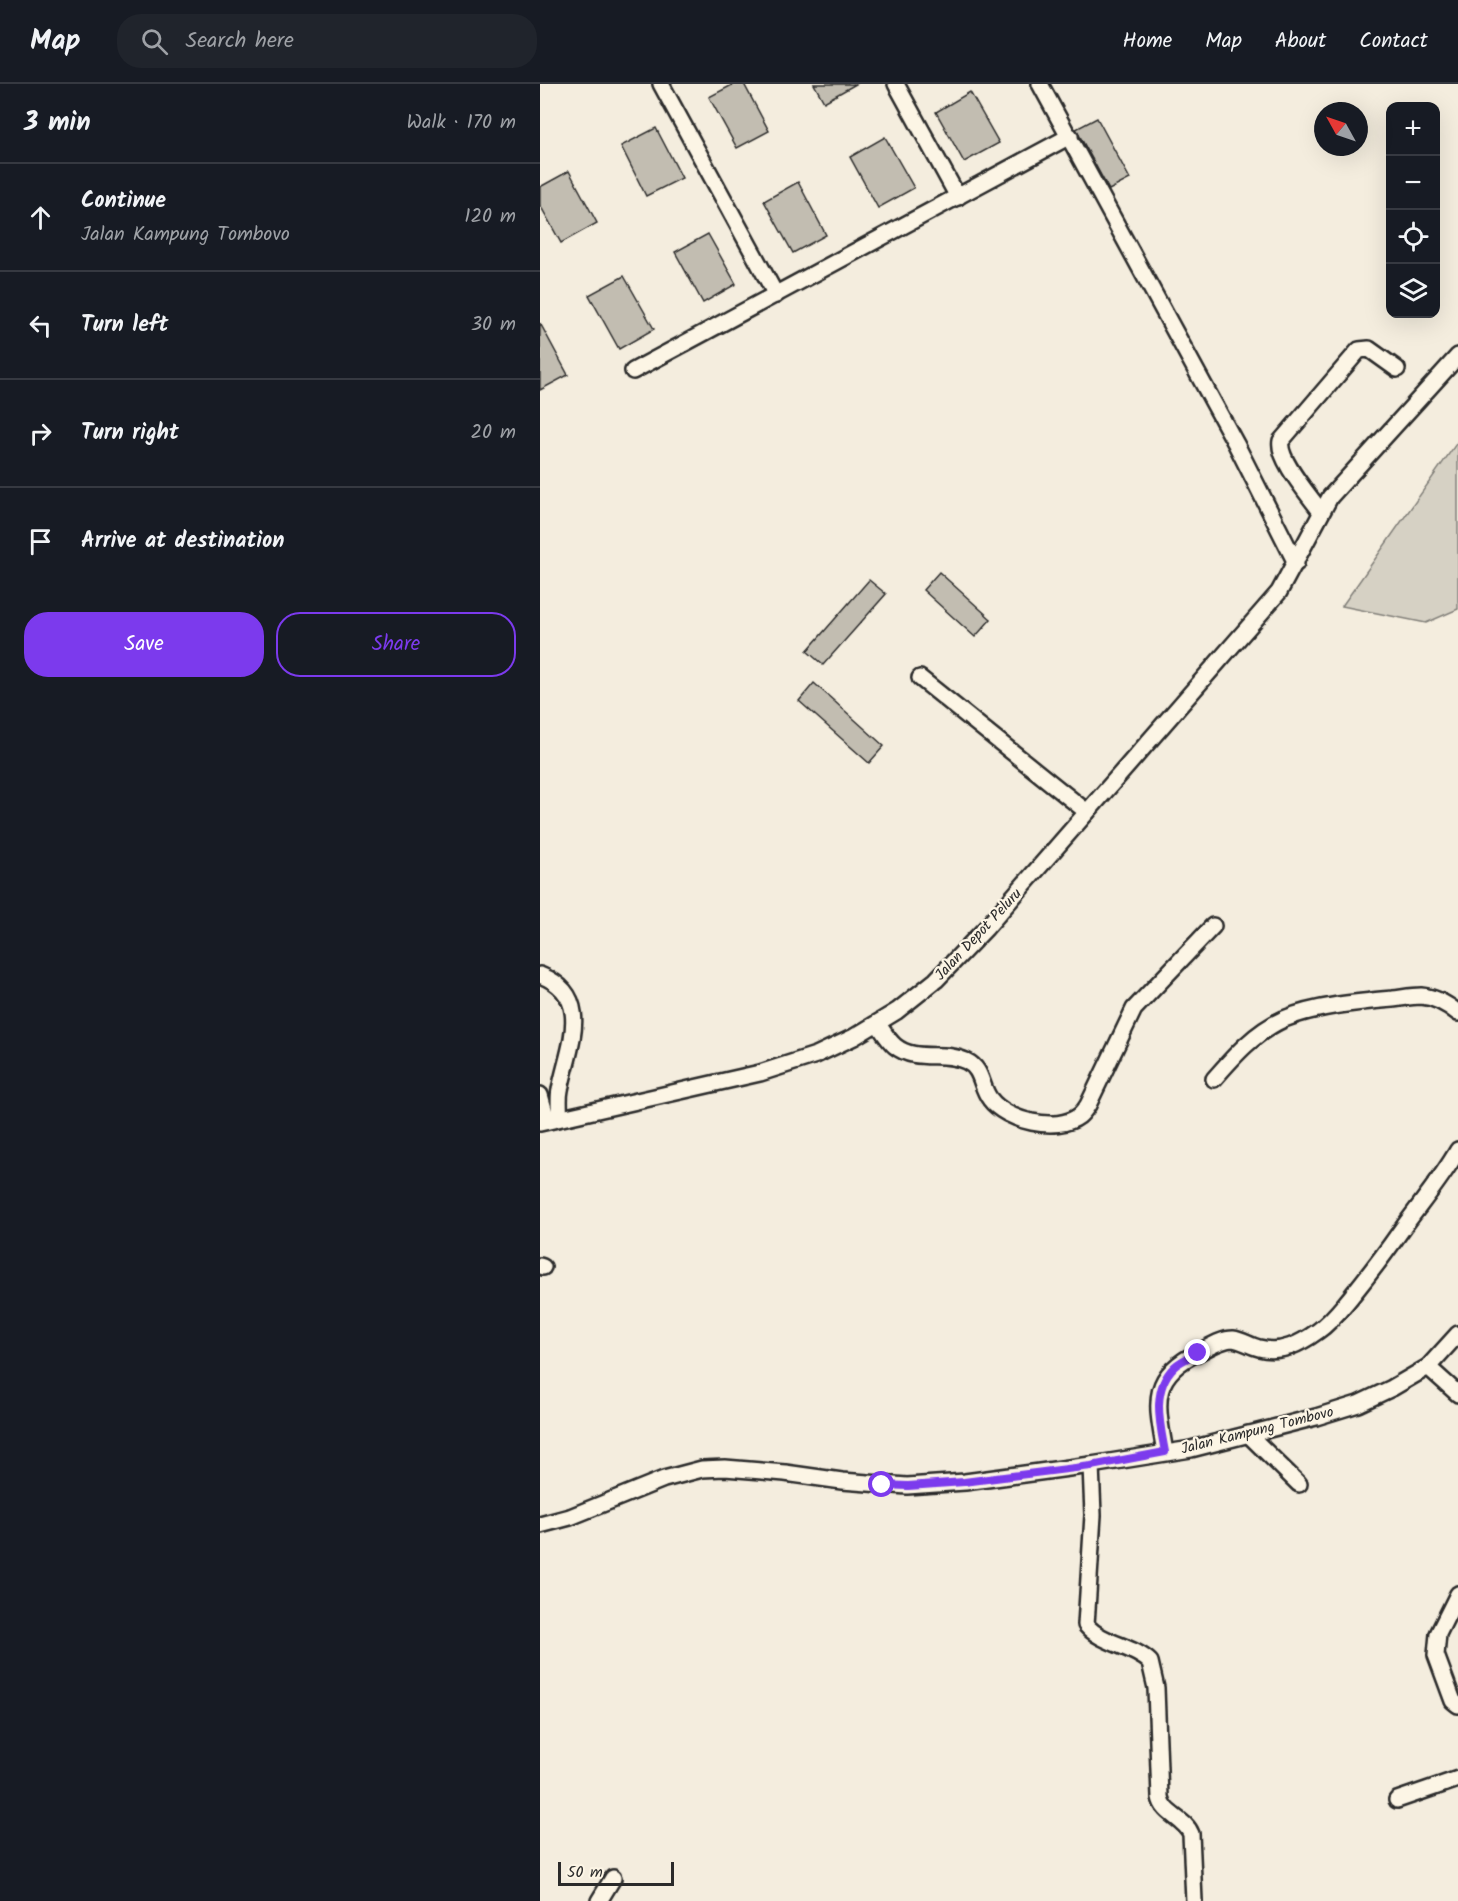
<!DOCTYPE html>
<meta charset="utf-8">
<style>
:root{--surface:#171b24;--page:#20242c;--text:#f1f3f6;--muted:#9ea1a6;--line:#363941;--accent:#7c3aed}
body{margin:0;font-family:Kalam,sans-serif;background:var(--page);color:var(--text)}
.controls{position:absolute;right:18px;top:18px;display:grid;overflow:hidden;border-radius:12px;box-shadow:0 6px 24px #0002}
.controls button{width:54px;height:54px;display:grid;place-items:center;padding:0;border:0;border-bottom:2px solid var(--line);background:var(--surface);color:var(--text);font:30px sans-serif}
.compass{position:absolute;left:774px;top:18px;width:54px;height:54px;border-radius:50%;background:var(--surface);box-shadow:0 6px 24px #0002;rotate:310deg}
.scale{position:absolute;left:18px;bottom:15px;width:116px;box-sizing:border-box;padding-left:6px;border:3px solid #2b2b2b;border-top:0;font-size:16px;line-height:21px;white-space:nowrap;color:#2b2b2b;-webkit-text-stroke:4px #fcf5e5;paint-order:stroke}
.stop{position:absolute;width:18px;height:18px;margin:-14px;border:4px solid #7c3aed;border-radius:50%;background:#fff}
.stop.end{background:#7c3aed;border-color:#fff;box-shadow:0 2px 6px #0008}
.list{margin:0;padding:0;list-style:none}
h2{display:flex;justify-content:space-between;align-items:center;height:78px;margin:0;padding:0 24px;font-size:26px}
h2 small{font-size:20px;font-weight:400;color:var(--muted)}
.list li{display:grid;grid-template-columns:39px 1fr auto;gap:18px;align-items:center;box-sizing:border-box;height:108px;padding:0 24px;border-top:2px solid var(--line)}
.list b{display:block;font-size:22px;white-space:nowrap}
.list p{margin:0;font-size:20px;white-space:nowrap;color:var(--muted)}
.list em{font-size:20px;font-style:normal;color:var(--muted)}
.actions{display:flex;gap:12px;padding:18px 24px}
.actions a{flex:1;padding:14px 0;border:2px solid var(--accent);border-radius:24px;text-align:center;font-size:21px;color:var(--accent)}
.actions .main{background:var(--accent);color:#fff}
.icon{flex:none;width:33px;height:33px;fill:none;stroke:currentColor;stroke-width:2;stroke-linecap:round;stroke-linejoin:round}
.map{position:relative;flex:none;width:918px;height:1817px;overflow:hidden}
header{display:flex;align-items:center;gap:36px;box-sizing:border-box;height:84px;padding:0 30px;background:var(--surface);border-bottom:2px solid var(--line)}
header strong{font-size:28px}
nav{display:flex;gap:33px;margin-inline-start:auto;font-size:21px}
.search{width:420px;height:54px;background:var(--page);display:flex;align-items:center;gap:15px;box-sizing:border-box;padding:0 21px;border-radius:24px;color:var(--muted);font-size:22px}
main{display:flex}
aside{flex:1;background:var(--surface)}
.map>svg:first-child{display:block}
.green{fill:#d6d1c4;stroke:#807e78;stroke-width:1.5}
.building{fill:#c2bdb1;stroke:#2b2b2b;stroke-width:1.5}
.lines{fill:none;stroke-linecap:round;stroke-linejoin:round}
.minor-casing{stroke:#2b2b2b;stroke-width:20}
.minor{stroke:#fcf5e5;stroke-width:15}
.route{stroke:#7c3aed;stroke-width:8}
.labels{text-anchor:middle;stroke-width:4.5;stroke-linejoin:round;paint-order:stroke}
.street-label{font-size:15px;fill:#2b2b2b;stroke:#fcf5e5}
</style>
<header>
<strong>Map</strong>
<div class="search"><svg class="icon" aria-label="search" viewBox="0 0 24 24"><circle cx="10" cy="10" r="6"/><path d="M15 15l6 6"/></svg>Search here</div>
<nav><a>Home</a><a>Map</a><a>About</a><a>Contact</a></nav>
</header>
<main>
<aside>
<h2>3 min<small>Walk · 170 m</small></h2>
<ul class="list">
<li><svg class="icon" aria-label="ahead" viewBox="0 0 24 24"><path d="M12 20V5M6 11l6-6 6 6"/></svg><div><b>Continue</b><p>Jalan Kampung Tombovo</p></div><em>120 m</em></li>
<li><svg class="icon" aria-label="left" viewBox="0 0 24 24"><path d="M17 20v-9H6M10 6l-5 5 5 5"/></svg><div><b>Turn left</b></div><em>30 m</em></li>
<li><svg class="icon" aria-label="right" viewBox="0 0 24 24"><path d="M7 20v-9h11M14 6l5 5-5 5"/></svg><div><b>Turn right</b></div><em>20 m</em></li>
<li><svg class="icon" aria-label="arrive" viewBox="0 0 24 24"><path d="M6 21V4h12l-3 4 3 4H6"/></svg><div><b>Arrive at destination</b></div></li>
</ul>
<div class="actions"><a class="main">Save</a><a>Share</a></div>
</aside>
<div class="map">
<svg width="918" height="1817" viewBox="0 0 918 1817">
<rect width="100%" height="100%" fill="#f4edde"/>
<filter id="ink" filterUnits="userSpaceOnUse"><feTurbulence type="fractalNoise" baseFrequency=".0167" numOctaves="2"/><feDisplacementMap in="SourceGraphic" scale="12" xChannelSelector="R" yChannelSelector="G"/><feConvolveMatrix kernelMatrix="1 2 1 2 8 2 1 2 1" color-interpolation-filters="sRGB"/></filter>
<g filter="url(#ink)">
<path class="green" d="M 918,357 L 918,525 L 886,539 L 802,522 Z"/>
<g class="building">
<path d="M 194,0 L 204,0 L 229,47 L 197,64 L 169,13 Z"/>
<path d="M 274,0 L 316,0 L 284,18 Z"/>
<path d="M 430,8 L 459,59 L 424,78 L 396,28 Z"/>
<path d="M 557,34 L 590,95 L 569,106 L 536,45 Z"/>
<path d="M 116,44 L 142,94 L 106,112 L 81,62 Z"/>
<path d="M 345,53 L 374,104 L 338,124 L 310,73 Z"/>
<path d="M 29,87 L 57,139 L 21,159 L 0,121 L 0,103 Z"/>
<path d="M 258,98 L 286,151 L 253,169 L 224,117 Z"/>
<path d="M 168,150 L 196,200 L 163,219 L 135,168 Z"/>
<path d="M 84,192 L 114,245 L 79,265 L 49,211 Z"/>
<path d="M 0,239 L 28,291 L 0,306 Z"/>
<path d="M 399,488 L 451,535 L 435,553 L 383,506 Z"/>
<path d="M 329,496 L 346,510 L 283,581 L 267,567 Z"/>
<path d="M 274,599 L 344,662 L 329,679 L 259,617 Z"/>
</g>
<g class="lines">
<defs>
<g id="minor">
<path d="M 121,0 L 236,211"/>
<path d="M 356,0 L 418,113"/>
<path d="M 500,0 L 696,360 L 756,479"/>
<path d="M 93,287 L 530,52"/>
<path d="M 781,428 C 770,412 737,375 741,357 L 819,266 L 829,265 L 857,285"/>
<path d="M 380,594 L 547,728"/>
<path d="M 0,891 C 55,912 28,964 20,1006 C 18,1015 20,1024 19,1034"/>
<path d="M 338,940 C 343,947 348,956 355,962 C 376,979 403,966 426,977 C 443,985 440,1002 450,1015 C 466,1037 517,1049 539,1032 C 543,1029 546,1024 548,1021 L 594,925 L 673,842"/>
<path d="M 674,995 C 694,972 715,948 744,935 C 775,922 819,918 853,915 C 862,914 872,912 881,912 C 895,913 907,920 918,929"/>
<path d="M 0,1011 L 7,1036"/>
<path d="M 0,1039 L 220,989 L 276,971 L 314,953 L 357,927 L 396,896 L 446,844 L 739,508 L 790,413 L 918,272"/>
<path d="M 0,1182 L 3,1183"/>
<path d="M 888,1283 L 918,1310"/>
<path d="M 708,1350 L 759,1400"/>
<path d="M 625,1368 C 617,1321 608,1292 659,1268 C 670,1263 681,1255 693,1255 C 702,1256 710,1262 719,1264 C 741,1270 760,1260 778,1247 C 791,1238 800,1226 810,1214 C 827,1193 844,1171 860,1148 C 879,1121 901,1096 918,1066"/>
<path d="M 551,1381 L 553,1431 L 546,1541 C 562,1560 592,1561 610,1578 L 616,1604 L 620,1713 C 623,1731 645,1734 651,1750 L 654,1817"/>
<path d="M 0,1441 L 30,1433 L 124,1395 L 162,1385 L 185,1384 L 245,1389 L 302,1397 L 367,1402 L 425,1398 L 551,1381 L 651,1365 L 776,1333 L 818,1320 L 852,1304 L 888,1283 L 918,1250"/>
<path d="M 918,1510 L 898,1550 L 896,1571 L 913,1617 L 918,1621"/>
<path d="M 857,1716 L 918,1695"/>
<path d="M 59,1817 L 73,1794"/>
</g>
</defs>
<use href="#minor" class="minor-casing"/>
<use href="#minor" class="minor"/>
</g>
</g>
<g class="lines" filter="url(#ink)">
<path class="route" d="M 342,1401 L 368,1402 L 424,1398 L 551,1382 L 625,1368 C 620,1340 611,1306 634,1283 C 640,1277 650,1273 658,1269"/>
</g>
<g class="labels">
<g class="street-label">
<text transform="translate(438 850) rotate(-47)" y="5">Jalan Depot Peluru</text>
<text transform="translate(717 1346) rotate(-14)" y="5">Jalan Kampung Tombovo</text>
</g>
</g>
</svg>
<div class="controls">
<button>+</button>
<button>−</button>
<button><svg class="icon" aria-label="locate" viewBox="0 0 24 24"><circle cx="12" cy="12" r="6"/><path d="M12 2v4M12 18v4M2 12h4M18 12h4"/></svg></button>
<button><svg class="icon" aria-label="layers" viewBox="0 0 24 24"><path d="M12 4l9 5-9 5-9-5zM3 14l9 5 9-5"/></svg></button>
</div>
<svg class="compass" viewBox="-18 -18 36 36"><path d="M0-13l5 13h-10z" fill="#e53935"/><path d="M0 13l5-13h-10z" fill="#9ea1a6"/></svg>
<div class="scale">50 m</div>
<div class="stop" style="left:342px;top:1401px"></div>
<div class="stop end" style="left:658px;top:1269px"></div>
</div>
</main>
